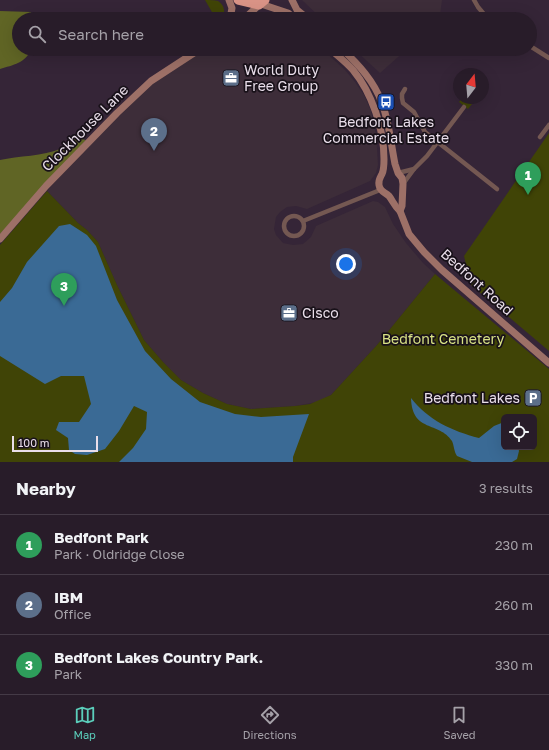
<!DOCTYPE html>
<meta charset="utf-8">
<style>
:root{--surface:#281c29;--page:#302531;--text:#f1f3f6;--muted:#a5a1a8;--line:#443a46;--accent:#5bcebb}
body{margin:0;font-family:"Golos Text",sans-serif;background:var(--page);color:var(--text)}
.controls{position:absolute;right:12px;bottom:12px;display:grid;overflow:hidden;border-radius:6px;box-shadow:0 4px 16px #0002}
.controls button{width:36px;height:36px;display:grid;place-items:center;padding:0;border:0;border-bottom:1px solid var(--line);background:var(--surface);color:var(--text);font:20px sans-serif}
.compass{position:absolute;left:453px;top:68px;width:36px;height:36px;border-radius:50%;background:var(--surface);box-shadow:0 4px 16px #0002;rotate:16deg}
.scale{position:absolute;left:12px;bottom:10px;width:86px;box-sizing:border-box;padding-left:4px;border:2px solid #e9deea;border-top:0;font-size:11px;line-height:14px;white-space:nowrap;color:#e9deea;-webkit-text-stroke:3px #181119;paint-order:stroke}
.you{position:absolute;left:346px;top:264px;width:14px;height:14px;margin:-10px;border:3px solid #fff;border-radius:50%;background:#1a73e8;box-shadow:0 0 0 6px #1a73e833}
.badge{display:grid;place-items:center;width:26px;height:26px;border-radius:50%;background:var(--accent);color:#fff;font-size:13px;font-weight:700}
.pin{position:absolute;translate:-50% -33px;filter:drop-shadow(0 1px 2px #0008)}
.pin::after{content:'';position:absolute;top:21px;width:14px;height:12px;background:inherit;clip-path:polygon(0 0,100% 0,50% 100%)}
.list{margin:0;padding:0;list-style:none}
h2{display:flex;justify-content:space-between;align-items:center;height:52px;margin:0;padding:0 16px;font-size:17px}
h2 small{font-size:13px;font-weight:400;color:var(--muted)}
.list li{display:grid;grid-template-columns:26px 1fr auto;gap:12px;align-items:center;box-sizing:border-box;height:60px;padding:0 16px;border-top:1px solid var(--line)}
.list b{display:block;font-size:15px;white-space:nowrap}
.list p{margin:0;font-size:13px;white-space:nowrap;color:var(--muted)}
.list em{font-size:13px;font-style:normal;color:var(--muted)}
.icon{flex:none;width:22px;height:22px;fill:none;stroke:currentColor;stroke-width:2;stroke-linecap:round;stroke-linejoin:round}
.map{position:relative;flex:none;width:549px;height:462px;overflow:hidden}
.search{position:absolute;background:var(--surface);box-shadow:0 4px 16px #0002;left:12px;right:12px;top:12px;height:44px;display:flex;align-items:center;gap:10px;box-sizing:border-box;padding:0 14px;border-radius:22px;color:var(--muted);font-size:15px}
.sheet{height:232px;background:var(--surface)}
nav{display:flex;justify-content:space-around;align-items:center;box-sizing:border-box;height:56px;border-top:1px solid var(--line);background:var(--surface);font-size:11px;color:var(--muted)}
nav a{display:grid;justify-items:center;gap:2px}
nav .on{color:var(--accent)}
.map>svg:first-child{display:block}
.commercial{fill:#3d2d39}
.green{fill:#404406;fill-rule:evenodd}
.forest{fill:#606525}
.water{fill:#3a6a95}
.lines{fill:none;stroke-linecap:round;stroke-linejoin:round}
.street{stroke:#745852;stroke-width:4.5}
.secondary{stroke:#9d7067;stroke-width:7}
.highway{stroke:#d99386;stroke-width:9}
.labels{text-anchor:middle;stroke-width:3.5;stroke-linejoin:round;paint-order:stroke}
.poi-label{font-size:14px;fill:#e9deea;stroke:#181119;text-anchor:start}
.street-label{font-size:14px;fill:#e9deea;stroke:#181119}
.park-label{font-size:14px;fill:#d8e285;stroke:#181119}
</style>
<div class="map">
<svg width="549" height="462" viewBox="0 0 549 462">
<rect width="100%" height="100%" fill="#352537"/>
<g class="commercial">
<path d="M 302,0 L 442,0 L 440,15 L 436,19 L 322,19 Z"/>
<path d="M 196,49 L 322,49 L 345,70 L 355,82 L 364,95 L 371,111 L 376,135 L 377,148 L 378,165 L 376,173 L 370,181 L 307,209 L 296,206 L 287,207 L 280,212 L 276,217 L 274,229 L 276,235 L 283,243 L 293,245 L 303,244 L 311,237 L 316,226 L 373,201 L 378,202 L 385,207 L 393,224 L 406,243 L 423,263 L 435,274 L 377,345 L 331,395 L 317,402 L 295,406 L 251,409 L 227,404 L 203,393 L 181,380 L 163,362 L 144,340 L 117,285 L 98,242 L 87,230 L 78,223 L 47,191 L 135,91 Z"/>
<path d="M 354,49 L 407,49 L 380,73 Z"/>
</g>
<g class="green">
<path d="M 205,0 C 209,0 215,0 218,1 C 225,5 225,13 223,19 L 216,19 Z"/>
<path d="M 462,98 L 475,98 L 476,99 L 468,109 L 459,102 Z"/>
<path d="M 549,133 L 549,351 L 471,285 L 464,256 Z"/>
<path d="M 47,191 L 78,223 L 87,230 L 98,242 L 117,285 L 144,340 L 163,362 L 181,380 L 203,393 L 227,404 L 251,409 L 295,406 L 310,404 L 331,395 L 377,345 L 435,274 L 549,369 L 549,462 L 0,462 L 0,245 ZM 504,417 L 534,417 L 534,447 L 504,447 Z"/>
</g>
<g class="forest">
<path d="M 0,11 L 31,12 L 32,19 L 19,19 L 19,49 L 31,49 C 26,63 13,65 0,69 Z"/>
<path d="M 76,138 L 86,140 L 0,234 L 0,160 C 18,156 44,156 60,149 C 66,146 71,141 76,138 Z"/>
</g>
<g class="water">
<path d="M 70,224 L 87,235 L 96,246 L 117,300 L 145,351 L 171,379 L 200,402 L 235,414 L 261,417 L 309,414 L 293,457 L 293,462 L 119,462 L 133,448 L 146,429 L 147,412 L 134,406 L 119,431 L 105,449 L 87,455 L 75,454 L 69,450 L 68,438 L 56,430 L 59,422 L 79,422 L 91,404 L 84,376 L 61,376 L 45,384 L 0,356 L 0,302 L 12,288 L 27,262 L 59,226 Z"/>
<path d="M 411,398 C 428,420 452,431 479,438 L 494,426 L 504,422 L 504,447 L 518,447 L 519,451 L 517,459 L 512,462 L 472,462 L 457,456 C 454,452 454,445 452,441 C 439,421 412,433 411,398 Z"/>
</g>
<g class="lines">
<g class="street">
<path d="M 474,0 L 478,7 L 488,19"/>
<path d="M 530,46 L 549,58"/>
<path d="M 405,89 L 402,94 L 402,98 L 403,103 L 414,112 L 425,132 L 497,189"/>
<path d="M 540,137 L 549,125"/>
<path d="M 398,173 L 414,169"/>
<path d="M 403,184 L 414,169 L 427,156 L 464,107"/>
<circle cx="294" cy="226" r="10"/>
<path d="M 303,221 L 380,190"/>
</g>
<g class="secondary">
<path d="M 229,0 L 232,8 L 230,19"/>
<path d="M 292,0 L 297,10 L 308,19"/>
<path d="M 261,4 L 288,13 L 295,19"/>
<path d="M 244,19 L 259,5"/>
<path d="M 330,49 C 338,56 346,62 353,70 C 372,93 384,129 384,159 C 384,163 384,170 382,174 C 380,178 378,180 379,185 C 380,192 385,192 389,196 C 393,201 394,206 400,211"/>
<path d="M 342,49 C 358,64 374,81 382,103 C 389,122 391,144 395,164 L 398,173 L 402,178 L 403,184 L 402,206 L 400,211 L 409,234 L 424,252 L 442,270 L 549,363"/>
<path d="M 0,239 L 46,186 L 117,113 L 151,81 L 200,49"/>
</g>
<path class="highway" d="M 238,0 L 259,5 L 265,0"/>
</g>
<defs>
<symbol id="office-square" viewBox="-11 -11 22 22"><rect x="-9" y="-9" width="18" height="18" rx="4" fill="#5c6f8a" stroke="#181119"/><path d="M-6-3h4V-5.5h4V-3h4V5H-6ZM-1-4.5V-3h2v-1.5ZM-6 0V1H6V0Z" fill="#fff"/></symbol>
<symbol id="bus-square" viewBox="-11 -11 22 22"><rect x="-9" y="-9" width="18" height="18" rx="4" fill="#1a4fb4" stroke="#181119"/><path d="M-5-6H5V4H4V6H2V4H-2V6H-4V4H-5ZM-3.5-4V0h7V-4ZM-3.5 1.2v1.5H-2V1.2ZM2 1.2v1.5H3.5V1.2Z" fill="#fff"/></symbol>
<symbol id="parking-square" viewBox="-11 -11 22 22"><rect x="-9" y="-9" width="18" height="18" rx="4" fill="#5c6f8a" stroke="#181119"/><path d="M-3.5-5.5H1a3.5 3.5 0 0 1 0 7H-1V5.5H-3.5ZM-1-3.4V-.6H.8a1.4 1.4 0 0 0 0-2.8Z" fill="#fff"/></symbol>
</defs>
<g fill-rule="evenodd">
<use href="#office-square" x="221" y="68" width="20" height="20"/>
<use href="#bus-square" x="376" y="92" width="20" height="20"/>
<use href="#office-square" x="279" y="303" width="20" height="20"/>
<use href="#parking-square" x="523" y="388" width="20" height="20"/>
</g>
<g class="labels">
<g class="poi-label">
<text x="244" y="75">World Duty<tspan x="244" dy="16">Free Group</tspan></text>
<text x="386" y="127" text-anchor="middle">Bedfont Lakes<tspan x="386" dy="16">Commercial Estate</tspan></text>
<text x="302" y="318">Cisco</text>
<text x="520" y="403" text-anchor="end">Bedfont Lakes</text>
</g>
<g class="street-label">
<text transform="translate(85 128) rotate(-45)" y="5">Clockhouse Lane</text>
<text transform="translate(477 282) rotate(42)" y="5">Bedfont Road</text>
</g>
<g class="park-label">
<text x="443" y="344">Bedfont Cemetery</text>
</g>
</g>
</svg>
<div class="controls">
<button><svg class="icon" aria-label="locate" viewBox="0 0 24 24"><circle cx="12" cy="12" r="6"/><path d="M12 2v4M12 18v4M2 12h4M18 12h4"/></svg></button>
</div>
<svg class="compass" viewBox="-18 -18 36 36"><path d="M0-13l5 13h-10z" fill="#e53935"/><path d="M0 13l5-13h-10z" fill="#a5a1a8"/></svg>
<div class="scale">100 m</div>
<div class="you"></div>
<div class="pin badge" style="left:528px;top:195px;background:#2e9e5b">1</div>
<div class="pin badge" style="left:154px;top:151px;background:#5c6f8a">2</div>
<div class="pin badge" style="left:64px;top:306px;background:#2e9e5b">3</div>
<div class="search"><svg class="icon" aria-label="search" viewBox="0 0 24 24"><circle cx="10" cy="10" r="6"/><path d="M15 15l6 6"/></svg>Search here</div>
</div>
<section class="sheet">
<h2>Nearby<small>3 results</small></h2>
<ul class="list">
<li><span class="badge" style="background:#2e9e5b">1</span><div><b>Bedfont Park</b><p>Park · Oldridge Close</p></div><em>230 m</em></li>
<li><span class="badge" style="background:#5c6f8a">2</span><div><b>IBM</b><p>Office</p></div><em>260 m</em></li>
<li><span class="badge" style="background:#2e9e5b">3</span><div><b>Bedfont Lakes Country Park.</b><p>Park</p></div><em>330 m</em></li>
</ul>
</section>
<nav>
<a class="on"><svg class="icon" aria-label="map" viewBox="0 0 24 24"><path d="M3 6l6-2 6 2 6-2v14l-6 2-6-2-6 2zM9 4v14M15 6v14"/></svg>Map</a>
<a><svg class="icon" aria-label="directions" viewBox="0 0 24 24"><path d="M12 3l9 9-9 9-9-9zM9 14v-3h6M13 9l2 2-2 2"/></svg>Directions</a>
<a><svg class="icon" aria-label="saved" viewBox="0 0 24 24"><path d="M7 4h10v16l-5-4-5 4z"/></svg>Saved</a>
</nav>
